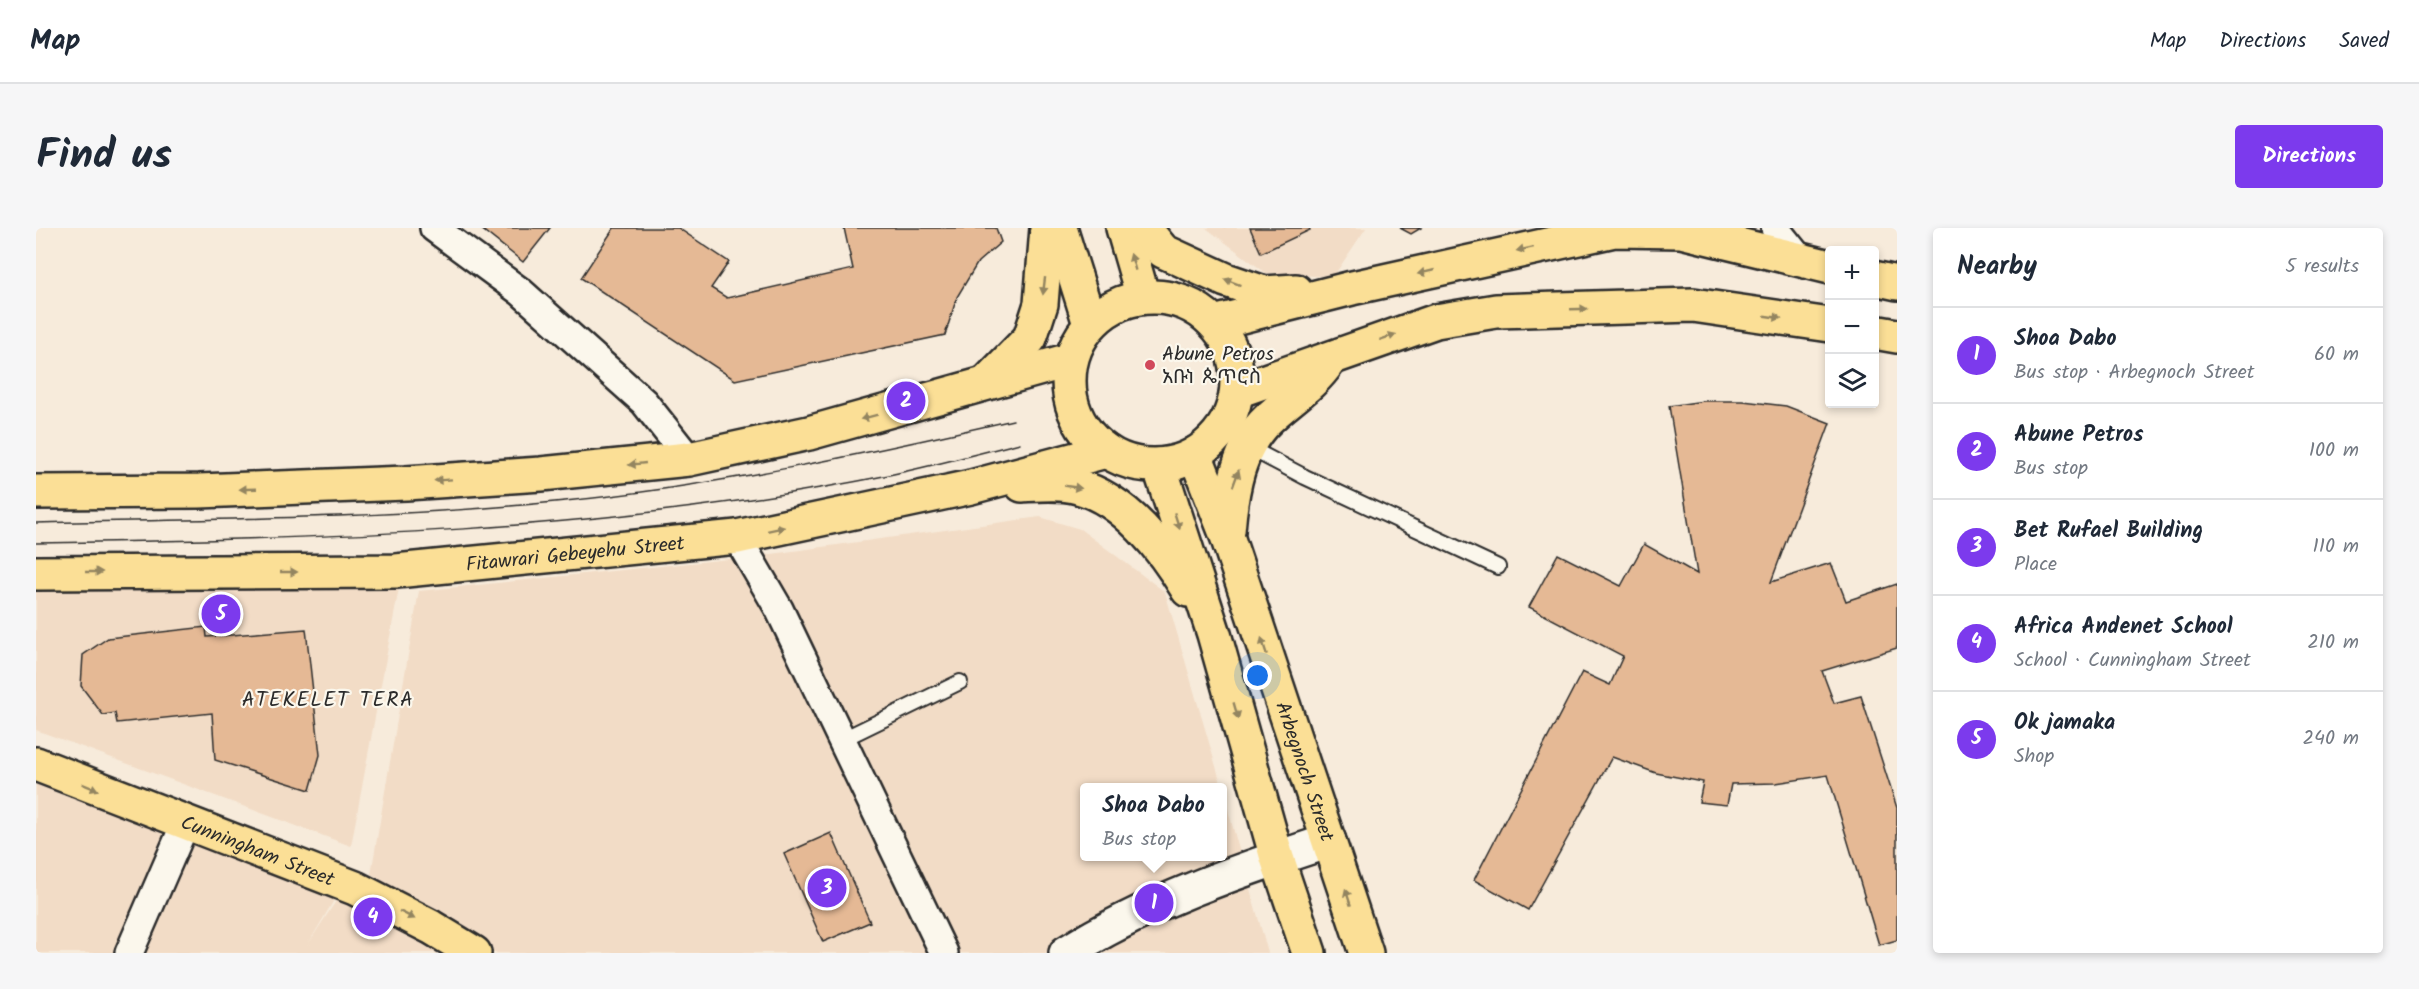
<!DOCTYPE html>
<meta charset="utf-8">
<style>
:root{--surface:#fff;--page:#f6f6f7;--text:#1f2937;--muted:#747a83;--line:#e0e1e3;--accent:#7c3aed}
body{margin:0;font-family:Kalam,"Noto Sans Ethiopic",sans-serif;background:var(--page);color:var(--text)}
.controls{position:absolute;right:18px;top:18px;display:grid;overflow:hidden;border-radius:6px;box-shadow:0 3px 9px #0003}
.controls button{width:54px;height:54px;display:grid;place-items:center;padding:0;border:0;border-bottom:2px solid var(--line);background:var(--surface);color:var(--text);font:30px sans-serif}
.you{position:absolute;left:1222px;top:448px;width:21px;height:21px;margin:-15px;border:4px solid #fff;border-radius:50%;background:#1a73e8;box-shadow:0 0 0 9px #1a73e833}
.badge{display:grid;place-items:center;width:39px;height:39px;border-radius:50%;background:var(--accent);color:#fff;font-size:20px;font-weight:700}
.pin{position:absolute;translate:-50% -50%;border:3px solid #fff;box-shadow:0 2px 6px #0006}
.popup{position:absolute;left:1044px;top:555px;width:147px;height:78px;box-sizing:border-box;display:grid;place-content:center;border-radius:6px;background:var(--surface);filter:drop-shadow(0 2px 4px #0005);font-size:20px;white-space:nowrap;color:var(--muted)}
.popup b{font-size:22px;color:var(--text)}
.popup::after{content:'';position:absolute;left:50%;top:100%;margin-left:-12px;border:12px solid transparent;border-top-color:var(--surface)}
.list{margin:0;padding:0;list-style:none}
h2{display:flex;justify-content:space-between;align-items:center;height:78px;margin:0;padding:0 24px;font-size:26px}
h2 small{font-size:20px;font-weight:400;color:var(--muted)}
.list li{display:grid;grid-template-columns:39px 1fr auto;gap:18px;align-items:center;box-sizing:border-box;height:96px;padding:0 24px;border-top:2px solid var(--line)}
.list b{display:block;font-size:22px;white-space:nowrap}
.list p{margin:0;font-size:20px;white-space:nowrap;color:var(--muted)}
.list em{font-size:20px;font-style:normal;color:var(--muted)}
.icon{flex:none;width:33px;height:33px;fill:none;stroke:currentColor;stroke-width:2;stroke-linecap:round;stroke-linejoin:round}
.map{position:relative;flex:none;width:1861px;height:725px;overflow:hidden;border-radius:6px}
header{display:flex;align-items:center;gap:36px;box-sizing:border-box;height:84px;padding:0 30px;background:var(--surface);border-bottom:2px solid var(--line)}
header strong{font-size:28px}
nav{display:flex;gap:33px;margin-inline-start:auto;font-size:21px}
.intro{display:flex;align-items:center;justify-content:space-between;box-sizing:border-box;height:144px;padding:0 36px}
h1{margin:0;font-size:42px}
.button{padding:15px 27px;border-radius:6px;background:var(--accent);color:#fff;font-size:21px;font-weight:700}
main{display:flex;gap:36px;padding:0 36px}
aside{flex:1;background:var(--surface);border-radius:6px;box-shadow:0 3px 9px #0003}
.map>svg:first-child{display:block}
.built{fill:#f2dcc6}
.building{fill:#e5b995;stroke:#2b2b2b;stroke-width:1.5}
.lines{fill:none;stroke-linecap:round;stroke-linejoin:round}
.service-casing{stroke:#2b2b2b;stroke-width:18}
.minor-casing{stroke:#2b2b2b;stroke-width:32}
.tertiary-casing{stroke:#2b2b2b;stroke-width:38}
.primary-casing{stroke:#2b2b2b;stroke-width:38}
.service{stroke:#fbf7ec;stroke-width:14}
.minor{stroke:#fbf7ec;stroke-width:27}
.tertiary{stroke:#fbf7ec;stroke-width:33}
.primary{stroke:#fbdf96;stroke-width:33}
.tram{stroke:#2b2b2b;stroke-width:1.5}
.oneway{fill:#938560}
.poi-dot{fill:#d1495b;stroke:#fbf7ec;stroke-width:2}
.labels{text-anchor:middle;stroke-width:4.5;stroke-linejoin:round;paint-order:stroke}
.poi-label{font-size:20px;fill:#2b2b2b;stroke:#fbf7ec;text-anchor:start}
.street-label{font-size:20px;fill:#2b2b2b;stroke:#fbf7ec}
.neighbourhood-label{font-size:21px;letter-spacing:1.5px;fill:#2b2b2b;stroke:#fbf7ec}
</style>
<header>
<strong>Map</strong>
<nav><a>Map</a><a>Directions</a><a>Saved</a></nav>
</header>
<div class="intro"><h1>Find us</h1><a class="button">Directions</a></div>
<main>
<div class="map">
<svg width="1861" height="725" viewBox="0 0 1861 725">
<rect width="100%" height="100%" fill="#f7ebdb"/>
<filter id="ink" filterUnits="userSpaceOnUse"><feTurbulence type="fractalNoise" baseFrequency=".0167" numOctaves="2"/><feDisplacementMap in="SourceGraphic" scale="12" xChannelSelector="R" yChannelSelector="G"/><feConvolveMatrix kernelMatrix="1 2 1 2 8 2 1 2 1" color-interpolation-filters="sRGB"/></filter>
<g filter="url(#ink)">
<g class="built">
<path d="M 1170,0 L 1330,0 L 1297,49 L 1230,45 Z"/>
<path d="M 1004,289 L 1044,301 L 1129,364 L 1186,559 L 1049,560 L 1049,628 L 1187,628 L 1187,564 L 1232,725 L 455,725 L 335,646 L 383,363 L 713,329 Z"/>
<path d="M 363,360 L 315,618 L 0,502 L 0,361 Z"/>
<path d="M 0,545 L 304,662 L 272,716 L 313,653 L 454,725 L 0,725 Z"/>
</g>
<g class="building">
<path d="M 444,0 L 514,0 L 487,34 Z"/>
<path d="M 578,0 L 642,0 L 693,34 L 675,60 L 691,70 L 817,41 L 808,0 L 960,0 L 965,14 L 942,34 L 921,69 L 909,107 L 699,152 L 545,50 Z"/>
<path d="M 1214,0 L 1273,0 L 1274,2 L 1225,25 Z"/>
<path d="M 1364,0 L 1385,0 L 1375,6 Z"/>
<path d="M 1668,173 L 1707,173 L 1750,178 L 1794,195 L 1735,354 L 1795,335 L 1810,373 L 1861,356 L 1861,420 L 1786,443 L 1798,475 L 1825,468 L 1861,580 L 1861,712 L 1843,717 L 1792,547 L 1740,555 L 1695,556 L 1691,577 L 1663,574 L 1667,554 L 1620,545 L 1576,529 L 1492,682 L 1438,652 L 1546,444 L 1574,457 L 1587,428 L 1493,379 L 1522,326 L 1585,358 L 1608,316 L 1661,346 L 1633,178 Z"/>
<path d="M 170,399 L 171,409 L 270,401 L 284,527 L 274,562 L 179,532 L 176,485 L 81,495 L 79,485 L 67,487 L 45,458 L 47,427 L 72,410 Z"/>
<path d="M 795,605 L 834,694 L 787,714 L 748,626 Z"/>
</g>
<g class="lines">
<defs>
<g id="service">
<path d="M 1212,219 L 1269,249 L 1462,339"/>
<path d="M 805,512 L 924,454"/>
</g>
<g id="minor">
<path d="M 398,0 L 485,64 L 608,174 L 653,231"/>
<path d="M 1739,0 L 1764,31"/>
<path d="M 701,309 L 743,381 L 908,725"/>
<path d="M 93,725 L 149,596"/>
</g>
<path id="tertiary" d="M 1030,725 C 1111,674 1203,642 1293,613"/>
<g id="primary">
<path d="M 1024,0 L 1054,96"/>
<path d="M 1087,0 L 1107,69"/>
<path d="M 1108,0 L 1127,23 L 1190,52 L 1228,65 L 1260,63"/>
<path d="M 1838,50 L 1861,55"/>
<circle cx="1117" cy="153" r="84"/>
<path d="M 1178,95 L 1316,60 L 1579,2 L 1645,3 L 1794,39"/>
<path d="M 1838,104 L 1861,108"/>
<path d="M 951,154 L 994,110 L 1005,76 L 1011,0"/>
<path d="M 1201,163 L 1400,93 L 1460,83 L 1657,77 L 1794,97"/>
<path id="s1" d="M 1159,226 L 1191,308 L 1330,725"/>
<path d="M 1123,237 L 1178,406 L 1241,630 L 1273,725"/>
<path d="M 986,257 C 1004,256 1025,254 1042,259 C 1089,271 1128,322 1152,362"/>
<path d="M 0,264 L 163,263 L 370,255 L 505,246 L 653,231 L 773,205 L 1034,132"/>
<path d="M 1192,303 C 1195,264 1202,219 1232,191 C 1254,170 1275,159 1293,133"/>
<path id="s2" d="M 0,345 L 360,343 L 701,309 L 935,259 L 1070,223"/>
<path id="s3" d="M 0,536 L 319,660 L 395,699 L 438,725"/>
</g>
</defs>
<use href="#service" class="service-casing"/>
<use href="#minor" class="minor-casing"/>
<use href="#tertiary" class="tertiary-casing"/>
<use href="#primary" class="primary-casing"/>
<use href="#service" class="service"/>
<use href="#minor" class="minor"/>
<use href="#tertiary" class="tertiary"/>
<use href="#primary" class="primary"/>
<g class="tram">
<path d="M 0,295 C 176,291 354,291 529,273 C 680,258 829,226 977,192"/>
<path d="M 0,315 C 284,311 573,304 853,247 C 897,238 940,226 984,215"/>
</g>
</g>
<defs><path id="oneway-solid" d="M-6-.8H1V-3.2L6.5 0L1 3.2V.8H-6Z" transform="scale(1.5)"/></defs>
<g class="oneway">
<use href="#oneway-solid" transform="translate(1489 21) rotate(168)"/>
<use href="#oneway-solid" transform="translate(1097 34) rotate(-106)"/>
<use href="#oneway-solid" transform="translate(1390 44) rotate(167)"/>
<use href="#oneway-solid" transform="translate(1196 54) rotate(-160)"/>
<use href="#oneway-solid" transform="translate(1008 58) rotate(97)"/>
<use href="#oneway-solid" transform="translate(1543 81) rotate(-2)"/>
<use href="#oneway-solid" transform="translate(1737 89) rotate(8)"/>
<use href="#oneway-solid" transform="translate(1352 109) rotate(-18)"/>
<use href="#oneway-solid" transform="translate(833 189) rotate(165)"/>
<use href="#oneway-solid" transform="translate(601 236) rotate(174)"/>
<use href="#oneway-solid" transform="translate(1200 250) rotate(-70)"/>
<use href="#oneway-solid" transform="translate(407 252) rotate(176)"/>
<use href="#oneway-solid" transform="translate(1037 259) rotate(9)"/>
<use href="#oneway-solid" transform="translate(212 261) rotate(178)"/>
<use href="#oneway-solid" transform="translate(1141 293) rotate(72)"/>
<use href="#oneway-solid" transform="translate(740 301) rotate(-12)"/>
<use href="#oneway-solid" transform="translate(58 344)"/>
<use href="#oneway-solid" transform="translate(253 344)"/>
<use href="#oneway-solid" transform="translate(1228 418) rotate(-108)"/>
<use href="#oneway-solid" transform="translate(1200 483) rotate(74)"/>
<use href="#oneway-solid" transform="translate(54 559) rotate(22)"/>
<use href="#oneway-solid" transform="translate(1312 669) rotate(-108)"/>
<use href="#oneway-solid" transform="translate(371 687) rotate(27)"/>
</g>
</g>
<circle class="poi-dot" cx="1114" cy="137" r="6"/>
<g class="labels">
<g class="poi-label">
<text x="1126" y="132">Abune Petros<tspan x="1126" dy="23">አቡነ ጴጥሮስ</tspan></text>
</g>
<g class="street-label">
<text dy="7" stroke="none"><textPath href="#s2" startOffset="540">Fitawrari Gebeyehu Street</textPath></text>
<text dy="7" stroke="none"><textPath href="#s1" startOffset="336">Arbegnoch Street</textPath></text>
<text dy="7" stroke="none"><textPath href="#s3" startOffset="238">Cunningham Street</textPath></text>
</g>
<g class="neighbourhood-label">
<text x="292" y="478">ATEKELET TERA</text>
</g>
</g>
</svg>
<div class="controls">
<button>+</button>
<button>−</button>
<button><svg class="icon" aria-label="layers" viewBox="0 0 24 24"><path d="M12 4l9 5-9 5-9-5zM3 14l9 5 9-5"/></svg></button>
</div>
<div class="you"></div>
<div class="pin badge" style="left:1118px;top:675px">1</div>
<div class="popup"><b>Shoa Dabo</b>Bus stop</div>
<div class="pin badge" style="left:870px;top:173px">2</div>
<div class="pin badge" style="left:791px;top:660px">3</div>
<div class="pin badge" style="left:337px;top:689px">4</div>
<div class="pin badge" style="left:185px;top:386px">5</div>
</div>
<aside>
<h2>Nearby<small>5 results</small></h2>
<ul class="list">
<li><span class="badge">1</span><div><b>Shoa Dabo</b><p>Bus stop · Arbegnoch Street</p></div><em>60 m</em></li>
<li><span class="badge">2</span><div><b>Abune Petros</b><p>Bus stop</p></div><em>100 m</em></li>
<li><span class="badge">3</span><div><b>Bet Rufael Building</b><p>Place</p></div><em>110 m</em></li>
<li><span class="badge">4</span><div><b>Africa Andenet School</b><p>School · Cunningham Street</p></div><em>210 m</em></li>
<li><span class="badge">5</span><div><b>Ok jamaka</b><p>Shop</p></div><em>240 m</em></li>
</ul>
</aside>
</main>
